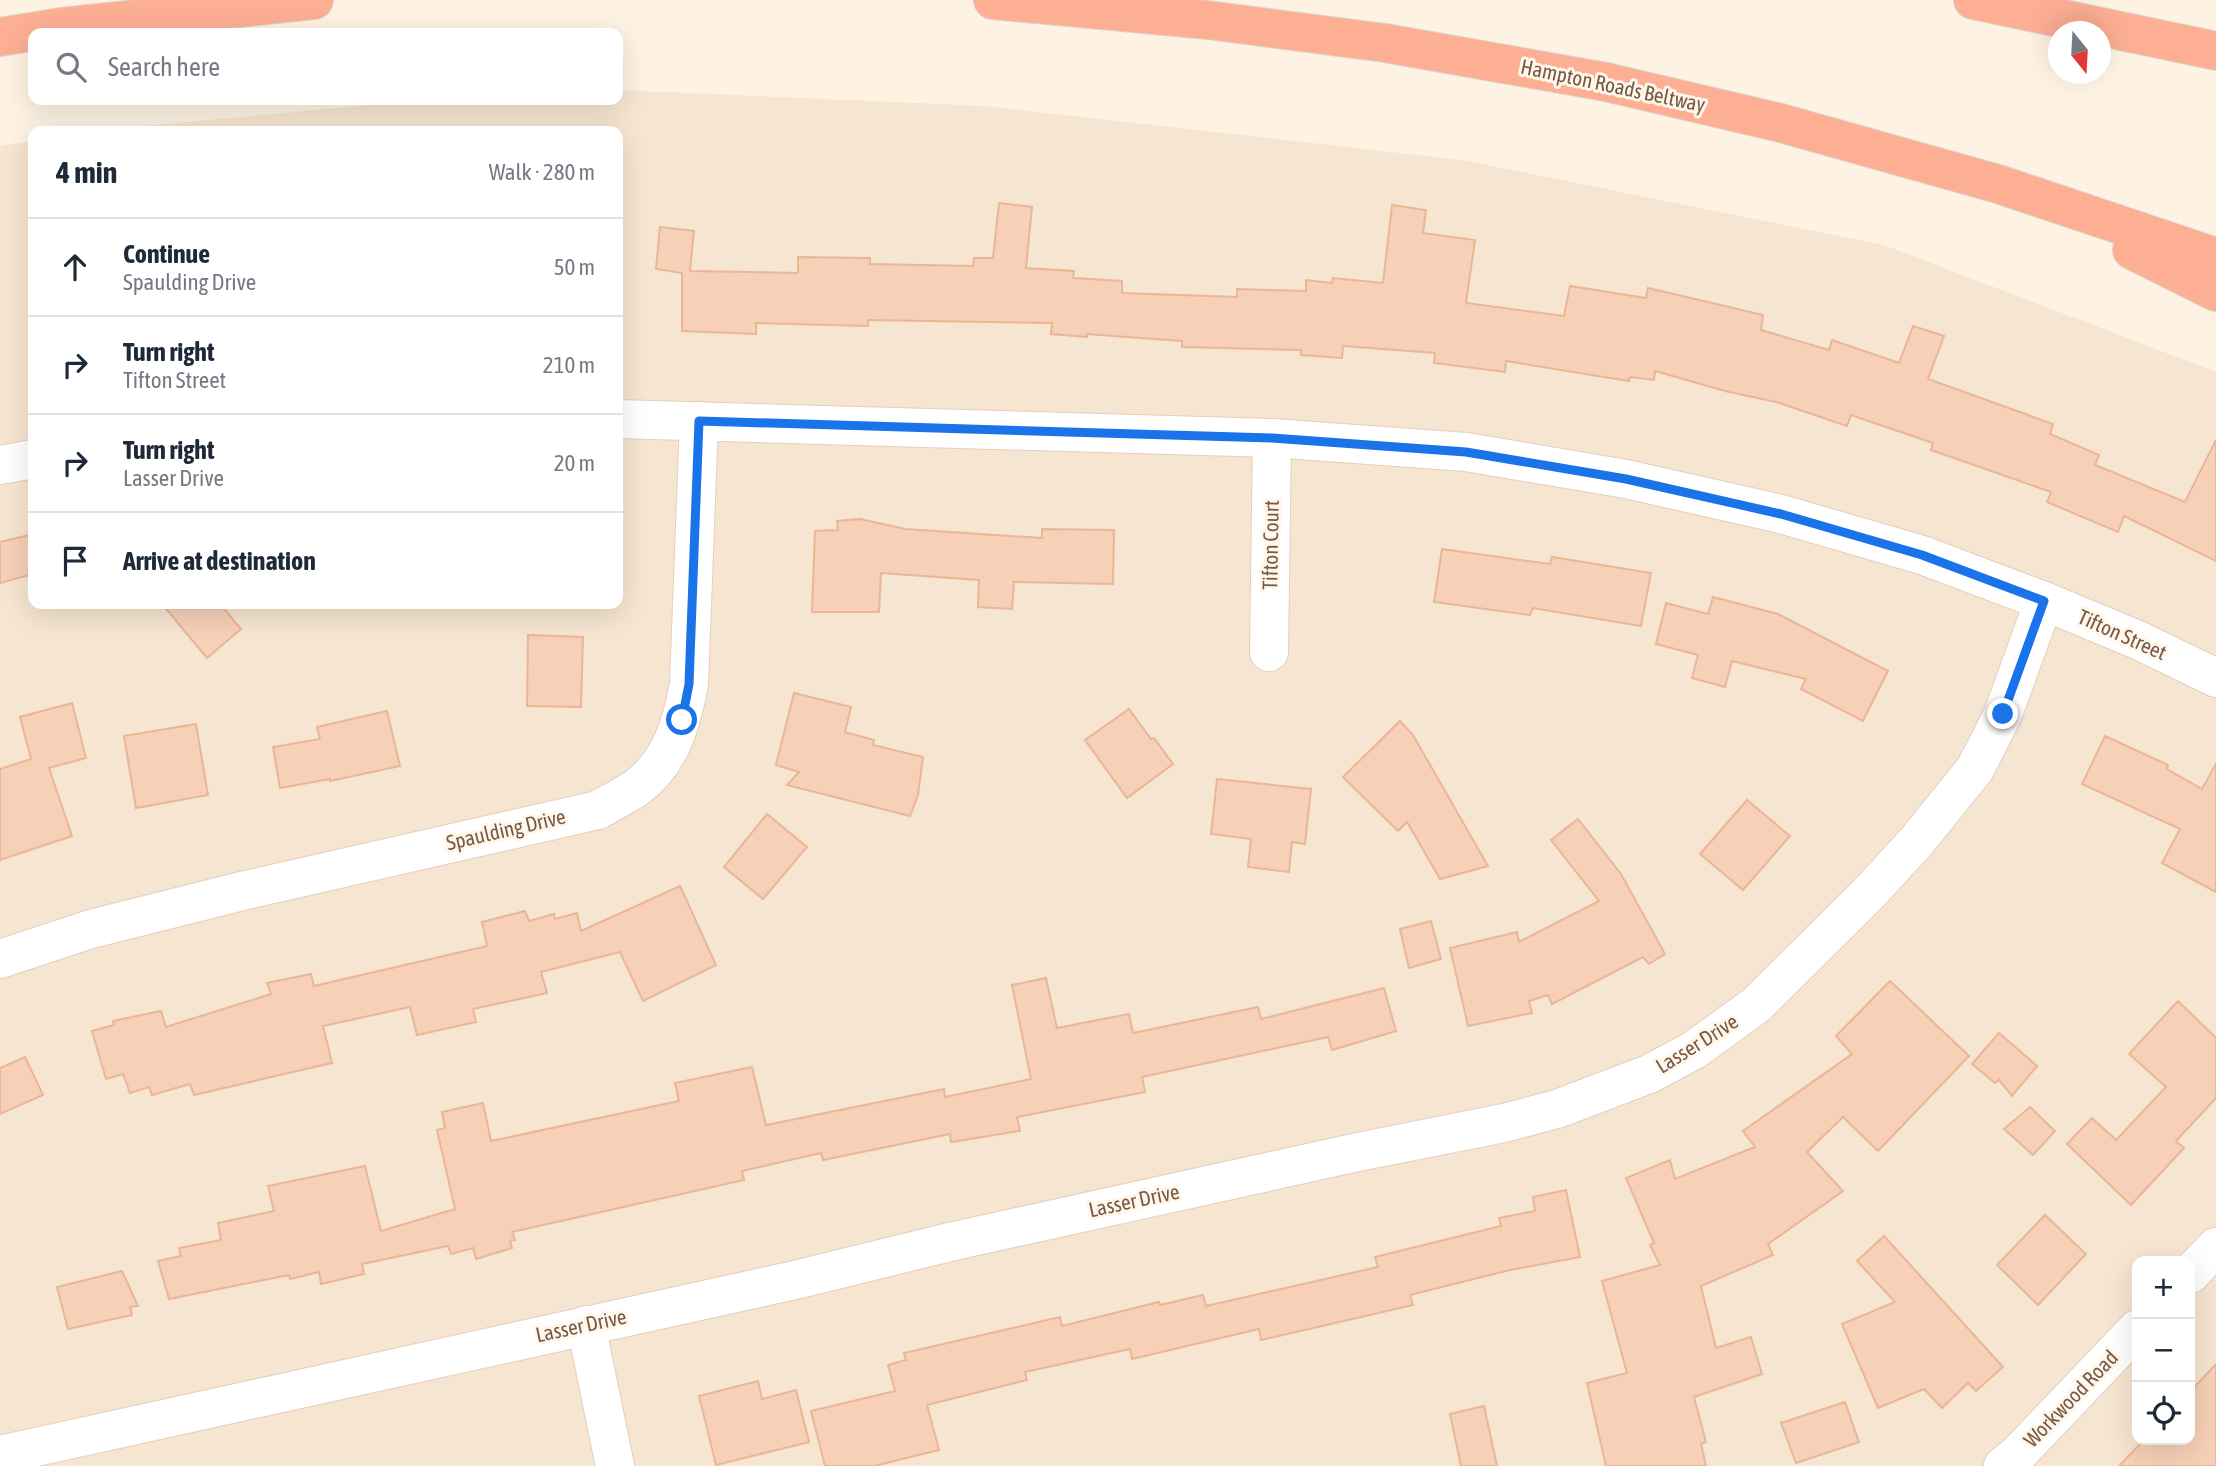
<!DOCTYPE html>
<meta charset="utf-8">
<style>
:root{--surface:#fff;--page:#f6f6f7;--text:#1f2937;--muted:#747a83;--line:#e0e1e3}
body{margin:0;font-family:"Asap Condensed",sans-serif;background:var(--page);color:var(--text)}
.controls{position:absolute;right:21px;bottom:21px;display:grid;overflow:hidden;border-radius:14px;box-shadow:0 7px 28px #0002}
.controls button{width:63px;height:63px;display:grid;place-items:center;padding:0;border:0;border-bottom:2px solid var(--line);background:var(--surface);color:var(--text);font:35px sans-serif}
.compass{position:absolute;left:2048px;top:21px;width:63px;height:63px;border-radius:50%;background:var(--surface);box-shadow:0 7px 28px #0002;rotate:162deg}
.stop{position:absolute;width:21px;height:21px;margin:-16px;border:5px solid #1a73e8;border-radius:50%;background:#fff}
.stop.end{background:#1a73e8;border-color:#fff;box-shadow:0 2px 7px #0008}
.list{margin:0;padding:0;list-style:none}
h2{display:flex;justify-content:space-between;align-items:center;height:91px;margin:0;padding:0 28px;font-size:30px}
h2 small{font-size:23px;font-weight:400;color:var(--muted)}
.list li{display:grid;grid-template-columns:46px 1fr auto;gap:21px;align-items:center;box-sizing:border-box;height:98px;padding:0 28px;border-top:2px solid var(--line)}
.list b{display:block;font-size:26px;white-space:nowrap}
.list p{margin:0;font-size:23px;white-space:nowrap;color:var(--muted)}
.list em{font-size:23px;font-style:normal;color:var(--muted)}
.icon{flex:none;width:38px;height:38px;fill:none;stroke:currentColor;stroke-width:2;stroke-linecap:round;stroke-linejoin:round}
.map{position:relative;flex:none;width:2216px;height:1466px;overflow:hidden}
.search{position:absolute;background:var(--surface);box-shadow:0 7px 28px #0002;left:28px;top:28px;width:595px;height:77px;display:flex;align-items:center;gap:18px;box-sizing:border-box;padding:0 24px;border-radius:14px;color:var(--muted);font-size:26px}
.panel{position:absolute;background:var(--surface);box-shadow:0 7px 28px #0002;left:28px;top:126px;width:595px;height:483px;border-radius:14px}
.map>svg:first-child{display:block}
.residential{fill:#f6e5d0;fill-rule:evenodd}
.building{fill:#f6d0b7;stroke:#eab696;stroke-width:2}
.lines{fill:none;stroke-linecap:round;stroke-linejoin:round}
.minor-casing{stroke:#e3cfbd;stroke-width:40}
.highway-casing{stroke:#dcd4cf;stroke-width:40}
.minor{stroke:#fff;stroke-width:38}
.highway{stroke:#fdaf94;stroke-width:38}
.route{stroke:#1a73e8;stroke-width:9}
.labels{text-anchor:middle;stroke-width:6;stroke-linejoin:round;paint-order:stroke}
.street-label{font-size:21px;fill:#785846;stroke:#fff7ea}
</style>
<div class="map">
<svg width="2216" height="1466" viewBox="0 0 2216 1466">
<rect width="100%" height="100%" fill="#fef3e2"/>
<path class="residential" d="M 618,90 L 985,106 L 1462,160 L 1884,245 L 2216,372 L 2216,1466 L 0,1466 L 0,146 L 33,141 L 33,604 L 618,604 L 618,131 L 92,131 L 422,100 L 618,100 ZM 2137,1261 L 2190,1261 L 2190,1440 L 2137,1440 Z"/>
<g class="building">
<path d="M 999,203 L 1032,207 L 1026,268 L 1074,271 L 1073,278 L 1122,281 L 1122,293 L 1237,297 L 1237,289 L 1306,291 L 1306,280 L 1332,283 L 1333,278 L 1383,283 L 1392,205 L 1426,210 L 1423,233 L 1475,240 L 1466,303 L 1564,316 L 1570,286 L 1646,298 L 1648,288 L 1763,315 L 1761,330 L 1829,350 L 1832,340 L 1899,363 L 1913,326 L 1944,336 L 1928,379 L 2053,424 L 2050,434 L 2099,455 L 2095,465 L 2185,502 L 2216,440 L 2216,561 L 2124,516 L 2118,532 L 2047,502 L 2051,492 L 1931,450 L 1933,443 L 1851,415 L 1847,426 L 1776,402 L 1725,391 L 1655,371 L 1654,380 L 1630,377 L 1629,381 L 1506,361 L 1505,372 L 1434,363 L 1435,353 L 1343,346 L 1342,358 L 1301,355 L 1301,350 L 1182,347 L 1182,341 L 1087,334 L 1087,337 L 1051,334 L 1052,323 L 868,320 L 868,326 L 756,323 L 756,334 L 682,331 L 682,273 L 656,269 L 660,227 L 694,231 L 690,271 L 798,273 L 798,257 L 870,258 L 870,264 L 973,266 L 974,258 L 993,258 Z"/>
<path d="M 860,519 L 905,529 L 1042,538 L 1042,529 L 1114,530 L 1113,584 L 1014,582 L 1012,609 L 978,607 L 979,580 L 881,573 L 879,612 L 812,612 L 815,531 L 838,530 L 837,521 Z"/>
<path d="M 33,534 L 33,574 L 0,583 L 0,542 Z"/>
<path d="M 1442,549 L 1550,564 L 1552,557 L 1651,573 L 1641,626 L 1533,608 L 1530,615 L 1434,602 Z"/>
<path d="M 1713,597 L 1778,614 L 1888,671 L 1863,721 L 1801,689 L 1806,679 L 1732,661 L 1725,687 L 1692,678 L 1698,655 L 1656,644 L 1666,603 L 1708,614 Z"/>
<path d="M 162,604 L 220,604 L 241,629 L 207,658 Z"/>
<path d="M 528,635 L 583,637 L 581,707 L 527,706 Z"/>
<path d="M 794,693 L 851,707 L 845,732 L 874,740 L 873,745 L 923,757 L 918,795 L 910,816 L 787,785 L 799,772 L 776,765 Z"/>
<path d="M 72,703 L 86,758 L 49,768 L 72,836 L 0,860 L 0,769 L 31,759 L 20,717 Z"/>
<path d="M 1129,709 L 1151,739 L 1154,738 L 1173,764 L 1127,798 L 1085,740 Z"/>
<path d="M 387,711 L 400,766 L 330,781 L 330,779 L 280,788 L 273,747 L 320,739 L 317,727 Z"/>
<path d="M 1400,721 L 1413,735 L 1488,866 L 1440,879 L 1407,822 L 1398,831 L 1343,777 Z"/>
<path d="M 196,724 L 208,795 L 136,808 L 124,736 Z"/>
<path d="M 2105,736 L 2168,765 L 2167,769 L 2202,789 L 2216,764 L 2216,892 L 2162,863 L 2180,829 L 2082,784 Z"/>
<path d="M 1217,779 L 1311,789 L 1305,844 L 1292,842 L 1289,872 L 1248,867 L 1251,839 L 1211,834 Z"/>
<path d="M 1747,800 L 1790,836 L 1743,890 L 1700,854 Z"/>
<path d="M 767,814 L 807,847 L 763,899 L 724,867 Z"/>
<path d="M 1578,819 L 1621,874 L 1665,954 L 1649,964 L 1643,957 L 1552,1004 L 1548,995 L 1529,1001 L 1532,1013 L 1468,1026 L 1450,948 L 1517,932 L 1519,942 L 1599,901 L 1551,840 Z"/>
<path d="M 680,886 L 716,965 L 643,1001 L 620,952 L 541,972 L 547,993 L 473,1009 L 476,1022 L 417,1035 L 410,1007 L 323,1026 L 332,1063 L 194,1095 L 190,1084 L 152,1095 L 149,1087 L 130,1093 L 123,1074 L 106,1079 L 92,1031 L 114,1025 L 113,1021 L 161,1011 L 166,1027 L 271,994 L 267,983 L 311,974 L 314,986 L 487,946 L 482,922 L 525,911 L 529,921 L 554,914 L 555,919 L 577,913 L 581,931 Z"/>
<path d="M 1431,921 L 1441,959 L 1409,968 L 1400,929 Z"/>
<path d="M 1046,978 L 1057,1028 L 1129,1014 L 1133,1033 L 1258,1007 L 1261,1019 L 1384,988 L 1396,1031 L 1332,1050 L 1328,1037 L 1142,1077 L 1145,1092 L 1017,1117 L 1020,1131 L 951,1142 L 950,1134 L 823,1160 L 821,1153 L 742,1171 L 744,1180 L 512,1232 L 515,1240 L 510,1241 L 512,1248 L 476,1259 L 473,1248 L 451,1254 L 448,1246 L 362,1264 L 364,1274 L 321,1284 L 319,1272 L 290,1279 L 289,1275 L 169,1299 L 158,1261 L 181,1256 L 179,1248 L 221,1240 L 218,1223 L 274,1211 L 268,1186 L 365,1166 L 381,1231 L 455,1209 L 437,1130 L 445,1128 L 442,1112 L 483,1103 L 491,1141 L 679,1101 L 675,1083 L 752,1067 L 766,1125 L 944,1089 L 945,1097 L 1031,1079 L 1012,985 Z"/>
<path d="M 1890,981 L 1969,1056 L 1878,1151 L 1843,1117 L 1807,1152 L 1843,1191 L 1768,1244 L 1773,1255 L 1701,1286 L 1716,1348 L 1751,1337 L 1762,1374 L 1694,1397 L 1706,1442 L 1701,1444 L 1706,1466 L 1606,1466 L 1587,1383 L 1627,1373 L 1602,1281 L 1660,1265 L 1650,1245 L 1654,1243 L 1626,1178 L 1670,1160 L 1675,1179 L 1755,1147 L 1743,1131 L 1852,1054 L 1836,1036 Z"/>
<path d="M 2178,1001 L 2216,1038 L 2216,1098 L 2176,1141 L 2184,1148 L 2131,1205 L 2067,1144 L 2092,1118 L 2116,1140 L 2166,1087 L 2129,1054 Z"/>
<path d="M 1999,1033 L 2037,1066 L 2012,1096 L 1999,1080 L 1995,1083 L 1972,1064 Z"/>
<path d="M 25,1057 L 43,1095 L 0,1114 L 0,1068 Z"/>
<path d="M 2030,1107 L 2055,1131 L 2033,1155 L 2004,1129 Z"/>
<path d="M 1566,1190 L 1580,1257 L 1510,1270 L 1410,1295 L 1413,1305 L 1261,1340 L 1259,1329 L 1132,1359 L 1130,1349 L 1025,1372 L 1027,1380 L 927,1405 L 939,1450 L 874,1466 L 825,1466 L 811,1411 L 895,1391 L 888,1365 L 906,1360 L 904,1353 L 1060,1317 L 1062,1326 L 1159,1302 L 1160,1305 L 1203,1295 L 1206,1306 L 1378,1267 L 1375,1257 L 1501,1226 L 1499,1218 L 1535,1211 L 1533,1197 Z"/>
<path d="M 2045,1215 L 2086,1254 L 2038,1305 L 1997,1265 Z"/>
<path d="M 1884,1236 L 2003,1367 L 1976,1391 L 1968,1383 L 1942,1408 L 1924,1389 L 1878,1408 L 1842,1324 L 1895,1302 L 1857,1261 Z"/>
<path d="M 122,1271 L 138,1306 L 130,1307 L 132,1315 L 68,1329 L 57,1287 Z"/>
<path d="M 2216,1364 L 2216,1466 L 2119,1466 L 2144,1440 L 2190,1440 L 2190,1392 Z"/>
<path d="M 758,1381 L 762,1399 L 796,1390 L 809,1442 L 716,1465 L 699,1396 Z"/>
<path d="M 1845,1402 L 1859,1442 L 1796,1463 L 1781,1423 Z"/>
<path d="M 1484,1406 L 1497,1466 L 1461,1466 L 1450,1414 Z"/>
</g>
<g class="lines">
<defs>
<g id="minor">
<path d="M 618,419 L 1272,438 L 1466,452 L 1626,479 L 1781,514 L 1922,555 L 2044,601 L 2140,641 L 2216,678"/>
<path d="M 0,465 L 33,459"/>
<path d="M 1269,652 L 1272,438"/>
<path d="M 0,959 L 91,929 L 246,890 L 598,810 C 610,803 624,796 636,788 C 670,764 682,723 689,684 L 699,421"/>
<path d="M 2190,1274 L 2216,1247"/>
<path d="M 586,1325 L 615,1466"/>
<path d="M 0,1455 L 795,1280 L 954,1241 L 1358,1152 L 1504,1123 L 1557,1109 L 1649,1074 L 1694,1050 L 1756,1005 L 1869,893 L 1916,842 L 1975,769 L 2003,714 L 2044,601"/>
<path d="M 2003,1466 L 2017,1455 L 2137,1329"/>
</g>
<g id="highway">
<path d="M 993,0 L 1208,20 L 1385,43 L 1606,82 L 1781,123 L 1998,184 L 2216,257"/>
<path d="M 1973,0 L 2216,51"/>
<path d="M 0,37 L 61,27 L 314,0"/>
<path d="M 2132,250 L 2216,292"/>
</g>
</defs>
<use href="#minor" class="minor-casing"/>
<use href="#highway" class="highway-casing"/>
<use href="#minor" class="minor"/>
<use href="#highway" class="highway"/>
</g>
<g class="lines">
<path class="route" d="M 682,720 L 689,684 L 699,421 L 1272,438 L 1466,452 L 1626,479 L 1781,514 L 1922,555 L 2044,601 L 2003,714"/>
</g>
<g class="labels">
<g class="street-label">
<text transform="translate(1613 86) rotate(12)" y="7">Hampton Roads Beltway</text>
<text transform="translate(1271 545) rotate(-89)" y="7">Tifton Court</text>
<text transform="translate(2122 635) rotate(24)" y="7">Tifton Street</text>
<text transform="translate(506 830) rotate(-13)" y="7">Spaulding Drive</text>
<text transform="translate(1697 1044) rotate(-32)" y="7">Lasser Drive</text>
<text transform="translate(1134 1201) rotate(-12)" y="7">Lasser Drive</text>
<text transform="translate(581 1326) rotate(-12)" y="7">Lasser Drive</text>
<text transform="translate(2071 1399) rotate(-46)" y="7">Workwood Road</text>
</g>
</g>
</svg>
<div class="controls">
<button>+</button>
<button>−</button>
<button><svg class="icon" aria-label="locate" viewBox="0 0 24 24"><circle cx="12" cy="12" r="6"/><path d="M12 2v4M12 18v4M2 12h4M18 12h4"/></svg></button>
</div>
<svg class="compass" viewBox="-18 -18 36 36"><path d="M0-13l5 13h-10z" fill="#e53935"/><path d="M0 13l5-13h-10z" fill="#747a83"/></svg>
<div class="stop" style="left:682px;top:720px"></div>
<div class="stop end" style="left:2003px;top:714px"></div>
<div class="search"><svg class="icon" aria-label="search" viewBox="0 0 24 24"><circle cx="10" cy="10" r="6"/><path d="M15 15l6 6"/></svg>Search here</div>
<section class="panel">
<h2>4 min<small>Walk · 280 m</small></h2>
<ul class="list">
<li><svg class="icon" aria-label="ahead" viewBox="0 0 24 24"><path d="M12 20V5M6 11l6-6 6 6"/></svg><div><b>Continue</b><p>Spaulding Drive</p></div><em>50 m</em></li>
<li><svg class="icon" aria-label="right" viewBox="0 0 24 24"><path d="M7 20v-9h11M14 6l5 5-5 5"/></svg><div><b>Turn right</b><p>Tifton Street</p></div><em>210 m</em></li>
<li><svg class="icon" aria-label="right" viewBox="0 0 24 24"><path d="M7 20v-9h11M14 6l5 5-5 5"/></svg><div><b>Turn right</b><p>Lasser Drive</p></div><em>20 m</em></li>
<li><svg class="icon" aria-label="arrive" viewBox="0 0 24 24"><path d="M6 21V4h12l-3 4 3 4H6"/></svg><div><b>Arrive at destination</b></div></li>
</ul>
</section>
</div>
